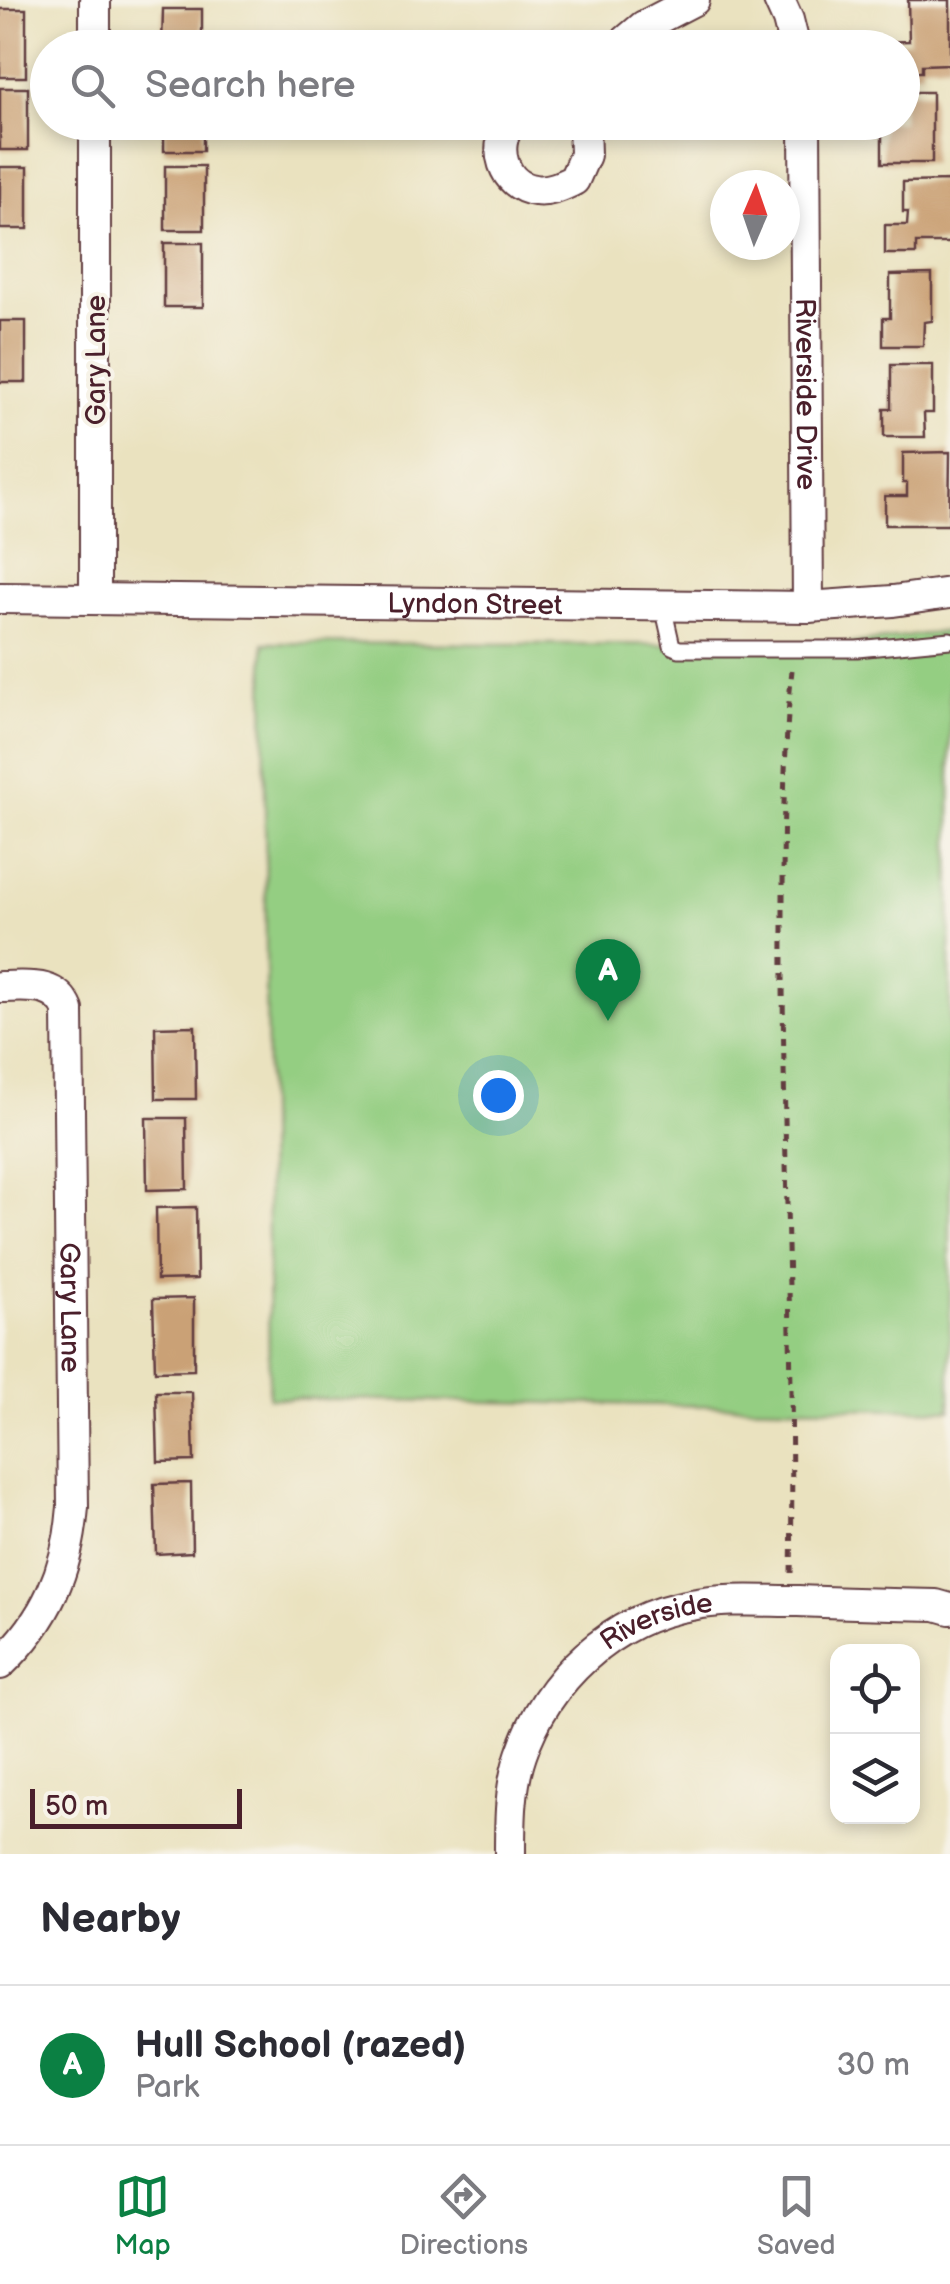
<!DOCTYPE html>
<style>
:root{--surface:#fff;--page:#f7f7f7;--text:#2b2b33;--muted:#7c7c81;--line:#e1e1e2;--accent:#0b8043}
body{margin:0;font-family:"Balsamiq Sans",sans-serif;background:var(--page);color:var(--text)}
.controls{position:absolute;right:30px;bottom:30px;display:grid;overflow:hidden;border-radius:20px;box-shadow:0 5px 15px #0003}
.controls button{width:90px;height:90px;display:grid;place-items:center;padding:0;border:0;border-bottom:2px solid var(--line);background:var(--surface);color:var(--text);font:50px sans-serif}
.compass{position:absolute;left:710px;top:170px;width:90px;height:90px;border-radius:50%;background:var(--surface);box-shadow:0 5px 15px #0003;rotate:2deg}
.scale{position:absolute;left:30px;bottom:25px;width:212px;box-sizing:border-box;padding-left:10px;border:5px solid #4a1f2b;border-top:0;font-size:28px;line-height:35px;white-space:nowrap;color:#4a1f2b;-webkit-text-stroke:8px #f7f3e8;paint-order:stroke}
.you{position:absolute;left:498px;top:1095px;width:35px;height:35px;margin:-25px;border:8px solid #fff;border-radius:50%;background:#1a73e8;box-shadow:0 0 0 15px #1a73e833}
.badge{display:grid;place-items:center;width:65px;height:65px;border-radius:50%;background:var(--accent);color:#fff;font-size:32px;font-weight:700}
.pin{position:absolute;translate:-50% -82px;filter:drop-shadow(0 2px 5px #0008)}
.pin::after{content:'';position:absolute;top:52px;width:35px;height:30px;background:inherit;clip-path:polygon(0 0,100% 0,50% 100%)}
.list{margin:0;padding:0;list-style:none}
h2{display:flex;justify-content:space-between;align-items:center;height:130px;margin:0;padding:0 40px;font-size:42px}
h2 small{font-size:32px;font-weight:400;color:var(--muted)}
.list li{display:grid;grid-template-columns:65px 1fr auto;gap:30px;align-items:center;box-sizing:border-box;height:160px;padding:0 40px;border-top:2px solid var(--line)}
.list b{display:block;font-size:38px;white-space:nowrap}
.list p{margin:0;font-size:32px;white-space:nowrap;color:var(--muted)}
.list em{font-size:32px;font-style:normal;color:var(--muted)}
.icon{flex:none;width:55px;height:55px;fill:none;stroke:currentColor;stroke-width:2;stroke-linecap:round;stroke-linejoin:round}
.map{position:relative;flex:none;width:950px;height:1854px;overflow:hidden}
.search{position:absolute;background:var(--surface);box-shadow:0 5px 15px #0003;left:30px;right:30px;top:30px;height:110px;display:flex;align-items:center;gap:25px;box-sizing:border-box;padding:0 35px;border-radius:55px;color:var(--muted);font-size:38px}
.sheet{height:290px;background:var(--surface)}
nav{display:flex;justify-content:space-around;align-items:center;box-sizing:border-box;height:140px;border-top:2px solid var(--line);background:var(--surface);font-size:28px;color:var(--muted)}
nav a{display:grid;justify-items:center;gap:5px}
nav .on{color:var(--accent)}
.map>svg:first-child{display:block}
.green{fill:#94ce82;stroke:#6f7656;stroke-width:2.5}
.building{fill:#caa176}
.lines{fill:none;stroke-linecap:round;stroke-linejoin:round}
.lane-casing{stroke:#623c41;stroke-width:19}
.street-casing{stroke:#623c41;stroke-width:34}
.path{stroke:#623c41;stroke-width:5;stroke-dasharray:8 8;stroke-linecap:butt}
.lane{stroke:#fff;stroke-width:15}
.street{stroke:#fff;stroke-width:30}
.labels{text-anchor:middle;stroke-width:8;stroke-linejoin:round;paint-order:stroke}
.street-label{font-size:28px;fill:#4a1f2b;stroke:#f7f3e8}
</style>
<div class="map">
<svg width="950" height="1854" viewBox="0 0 950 1854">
<rect width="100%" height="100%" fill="#f7f3e8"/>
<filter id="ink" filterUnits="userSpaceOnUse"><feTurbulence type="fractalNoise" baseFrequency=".01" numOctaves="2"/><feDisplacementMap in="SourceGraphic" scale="20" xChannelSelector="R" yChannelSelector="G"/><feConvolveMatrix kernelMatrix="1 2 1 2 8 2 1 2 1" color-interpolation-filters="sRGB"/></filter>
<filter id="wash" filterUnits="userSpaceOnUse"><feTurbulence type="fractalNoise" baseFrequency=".0048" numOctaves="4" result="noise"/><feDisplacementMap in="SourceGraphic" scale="40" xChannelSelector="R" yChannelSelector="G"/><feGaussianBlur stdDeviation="2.25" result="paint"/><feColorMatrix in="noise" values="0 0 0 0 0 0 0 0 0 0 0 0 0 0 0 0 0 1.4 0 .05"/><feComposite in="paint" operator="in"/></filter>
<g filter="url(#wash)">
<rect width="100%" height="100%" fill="#eae2bf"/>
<path class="green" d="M 950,631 L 950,1410 L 269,1398 L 264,643 L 837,645 Z"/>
<g id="blocks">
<g class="building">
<path d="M 908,0 L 950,0 L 950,64 L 922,65 L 922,72 L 902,72 L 902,48 L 879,48 L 879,42 L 909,41 Z"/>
<rect x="0" y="9" width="26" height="68"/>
<path d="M 163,9 L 202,9 L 202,48 L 162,48 Z"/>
<rect x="0" y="88" width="28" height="62"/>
<path d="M 902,92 L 932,92 L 932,163 L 882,163 L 882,122 L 902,122 Z"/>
<rect x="164" y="122" width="39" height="29"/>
<rect x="165" y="166" width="39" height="64"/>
<rect x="0" y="167" width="28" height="62"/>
<path d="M 950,181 L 950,243 L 916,243 L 916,254 L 885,254 L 885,225 L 907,225 L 908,212 L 903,212 L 903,182 Z"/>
<rect x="164" y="243" width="39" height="64"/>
<path d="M 932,274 L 932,321 L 924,322 L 923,346 L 883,346 L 883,318 L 890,318 L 890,275 Z"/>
<rect x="0" y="321" width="26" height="61"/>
<path d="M 891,365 L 933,365 L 933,413 L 924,413 L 925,437 L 884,437 L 884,409 L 891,409 Z"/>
<path d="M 950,452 L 949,525 L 885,525 L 885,496 L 907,496 L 907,483 L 903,483 L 903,453 Z"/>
<path d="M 195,1026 L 196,1099 L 156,1099 L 155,1027 Z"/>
<path d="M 146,1118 L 186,1118 L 187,1189 L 147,1190 Z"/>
<path d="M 196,1207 L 197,1279 L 157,1280 L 156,1208 Z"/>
<path d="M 194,1298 L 194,1370 L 155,1371 L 153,1299 Z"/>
<path d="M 156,1392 L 192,1392 L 194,1461 L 158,1462 Z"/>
<path d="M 191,1483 L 192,1552 L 156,1554 L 154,1484 Z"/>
</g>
</g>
</g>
<g filter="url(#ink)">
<use href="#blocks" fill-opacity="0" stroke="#623c41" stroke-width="2.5"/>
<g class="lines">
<defs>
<path id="lane" d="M 663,606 L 672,646 L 679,649 L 857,649 L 950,640"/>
<g id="street">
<path d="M 95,0 L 95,48"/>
<path d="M 779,0 L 788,20 L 795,48"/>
<path d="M 618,48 L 644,26 L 694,0"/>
<path d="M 95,122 L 95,598"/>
<path d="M 512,122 C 490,145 504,187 535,190 C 550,192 561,186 574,180 L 585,155 L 584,122"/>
<path id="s1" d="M 805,122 L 808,607"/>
<path id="s2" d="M 0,598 L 808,607 L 893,601 L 950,593"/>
<path id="s3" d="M 0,987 C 26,987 56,981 68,1010 L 73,1507 C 68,1570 47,1620 0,1664"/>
<path id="s4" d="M 510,1854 C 510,1821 510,1787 521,1755 C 546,1680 612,1618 691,1605 C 726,1598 762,1601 798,1601 C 844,1603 890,1604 936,1605 L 950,1609"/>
</g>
</defs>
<use href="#lane" class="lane-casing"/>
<use href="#street" class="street-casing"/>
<path class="path" d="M 791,1573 C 795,1358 782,1143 783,928 C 783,842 783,755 792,670"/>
<use href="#lane" class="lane"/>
<use href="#street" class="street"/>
</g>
</g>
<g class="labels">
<g class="street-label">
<text transform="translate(95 360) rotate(-90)" y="10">Gary Lane</text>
<text dy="10" stroke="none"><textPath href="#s1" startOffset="272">Riverside Drive</textPath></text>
<text dy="10" stroke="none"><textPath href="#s2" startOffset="475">Lyndon Street</textPath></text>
<text dy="10" stroke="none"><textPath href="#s3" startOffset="375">Gary Lane</textPath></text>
<text dy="10" stroke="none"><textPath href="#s4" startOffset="300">Riverside</textPath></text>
</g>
</g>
</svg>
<div class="controls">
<button><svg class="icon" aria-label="locate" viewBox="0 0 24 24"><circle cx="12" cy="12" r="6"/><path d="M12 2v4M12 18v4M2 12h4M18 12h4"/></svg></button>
<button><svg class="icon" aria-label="layers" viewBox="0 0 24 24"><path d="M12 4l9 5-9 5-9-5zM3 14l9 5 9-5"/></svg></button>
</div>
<svg class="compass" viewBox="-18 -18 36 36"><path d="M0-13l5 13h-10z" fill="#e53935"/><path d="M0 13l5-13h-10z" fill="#7c7c81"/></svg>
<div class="scale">50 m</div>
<div class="you"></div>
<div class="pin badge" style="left:608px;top:1021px">A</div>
<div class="search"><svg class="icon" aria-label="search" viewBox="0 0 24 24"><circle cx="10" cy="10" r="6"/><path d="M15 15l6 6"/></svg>Search here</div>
</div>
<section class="sheet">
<h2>Nearby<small></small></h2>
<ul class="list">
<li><span class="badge">A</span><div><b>Hull School (razed)</b><p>Park</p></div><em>30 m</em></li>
</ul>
</section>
<nav>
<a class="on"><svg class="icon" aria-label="map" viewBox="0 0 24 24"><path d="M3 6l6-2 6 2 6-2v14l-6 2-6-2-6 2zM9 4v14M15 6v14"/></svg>Map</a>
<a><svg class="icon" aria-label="directions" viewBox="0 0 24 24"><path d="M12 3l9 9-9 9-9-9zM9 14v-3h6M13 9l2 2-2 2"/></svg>Directions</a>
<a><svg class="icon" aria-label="saved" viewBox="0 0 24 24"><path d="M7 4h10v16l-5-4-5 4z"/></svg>Saved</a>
</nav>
